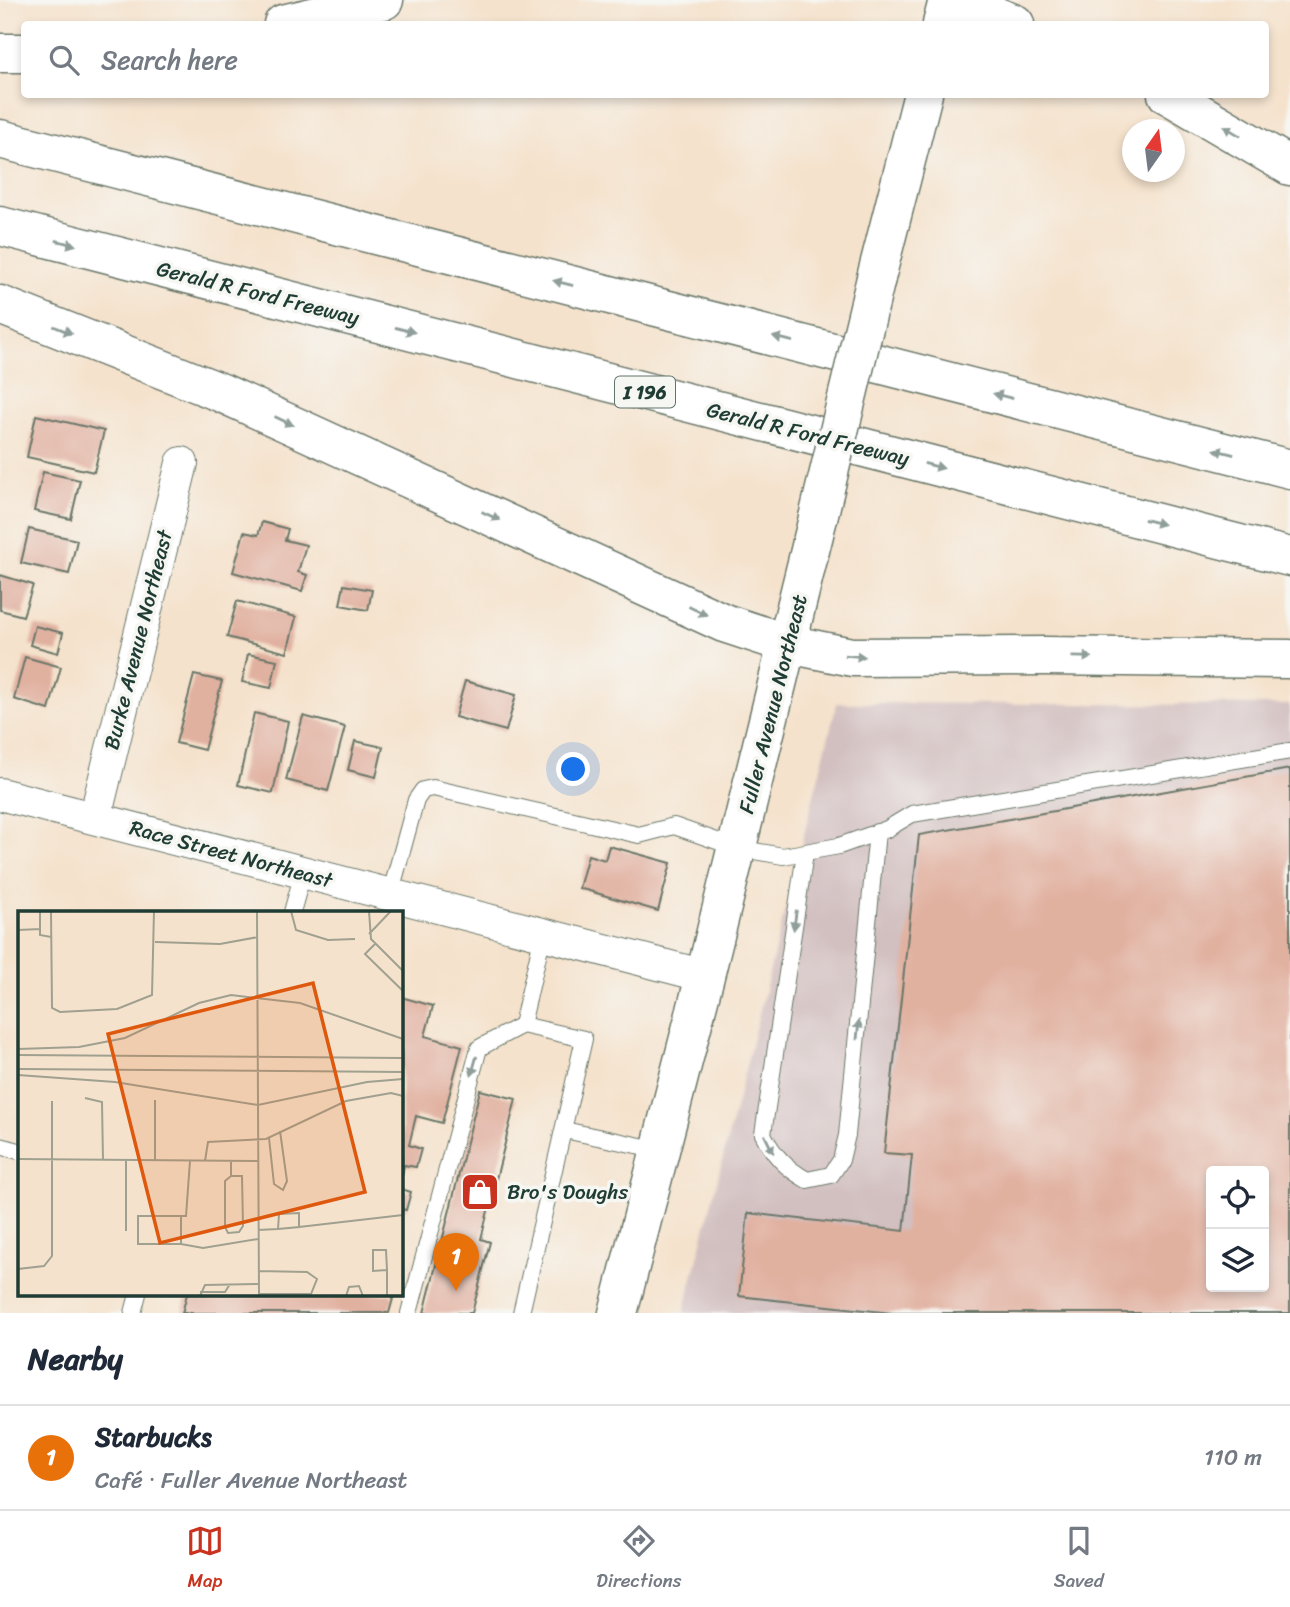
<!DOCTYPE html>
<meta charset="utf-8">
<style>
:root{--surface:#fff;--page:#f2f2f3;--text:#1f2937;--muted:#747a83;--line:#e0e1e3;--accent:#c8321e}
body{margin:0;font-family:Sriracha,sans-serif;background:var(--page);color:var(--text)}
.controls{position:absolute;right:21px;bottom:21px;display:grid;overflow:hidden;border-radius:7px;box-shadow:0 4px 10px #0003}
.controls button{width:63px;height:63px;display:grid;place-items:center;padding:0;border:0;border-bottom:2px solid var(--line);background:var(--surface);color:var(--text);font:35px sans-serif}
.compass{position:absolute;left:1122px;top:119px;width:63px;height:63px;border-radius:50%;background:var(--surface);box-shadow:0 4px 10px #0003;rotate:14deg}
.you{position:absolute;left:574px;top:770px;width:24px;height:24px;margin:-18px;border:5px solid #fff;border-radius:50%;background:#1a73e8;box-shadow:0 0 0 10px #1a73e833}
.badge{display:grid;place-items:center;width:46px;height:46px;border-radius:50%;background:var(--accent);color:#fff;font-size:23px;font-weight:700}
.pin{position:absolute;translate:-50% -58px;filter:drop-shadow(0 2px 4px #0008)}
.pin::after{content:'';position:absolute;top:37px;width:24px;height:21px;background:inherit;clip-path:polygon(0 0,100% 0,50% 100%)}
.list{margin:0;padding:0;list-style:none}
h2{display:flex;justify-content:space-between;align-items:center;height:91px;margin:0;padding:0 28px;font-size:30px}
h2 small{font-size:23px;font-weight:400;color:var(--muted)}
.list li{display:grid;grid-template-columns:46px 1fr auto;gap:21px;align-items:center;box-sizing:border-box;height:105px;padding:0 28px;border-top:2px solid var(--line)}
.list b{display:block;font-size:26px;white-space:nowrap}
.list p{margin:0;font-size:23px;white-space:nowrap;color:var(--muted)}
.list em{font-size:23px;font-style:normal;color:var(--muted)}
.icon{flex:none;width:38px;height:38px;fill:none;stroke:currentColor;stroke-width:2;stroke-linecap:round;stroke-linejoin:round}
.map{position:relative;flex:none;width:1290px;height:1313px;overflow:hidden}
.search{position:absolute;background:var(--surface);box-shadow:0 4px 10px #0003;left:21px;right:21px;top:21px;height:77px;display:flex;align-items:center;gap:18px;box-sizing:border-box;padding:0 24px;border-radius:7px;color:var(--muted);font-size:26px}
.sheet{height:196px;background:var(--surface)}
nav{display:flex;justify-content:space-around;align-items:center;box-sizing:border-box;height:98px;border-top:2px solid var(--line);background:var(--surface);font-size:19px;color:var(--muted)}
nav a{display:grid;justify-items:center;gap:4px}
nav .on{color:var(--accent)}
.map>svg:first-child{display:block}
.industrial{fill:#d2bfc0;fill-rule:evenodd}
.building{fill:#e1b1a0;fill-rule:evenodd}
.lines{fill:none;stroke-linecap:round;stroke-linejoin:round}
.lane-casing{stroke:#6a7769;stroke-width:18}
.street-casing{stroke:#6a7769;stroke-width:34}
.secondary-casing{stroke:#6a7769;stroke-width:41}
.highway-casing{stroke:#6a7769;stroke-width:41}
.lane{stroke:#fff;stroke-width:16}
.street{stroke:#fff;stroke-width:32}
.secondary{stroke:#fff;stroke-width:38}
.highway{stroke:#fff;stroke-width:38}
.secondary-bridge-casing{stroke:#6a7769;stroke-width:41;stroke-linecap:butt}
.secondary-bridge{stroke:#fff;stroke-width:38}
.oneway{fill:#8f9e9a}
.labels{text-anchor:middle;stroke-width:7;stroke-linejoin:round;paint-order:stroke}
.shield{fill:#f6f6f2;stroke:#60746d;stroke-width:2}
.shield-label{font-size:19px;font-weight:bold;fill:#1f3d34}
.street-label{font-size:21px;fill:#1f3d34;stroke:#f6f6f2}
.poi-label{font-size:21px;fill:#1f3d34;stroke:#f6f6f2;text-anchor:start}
.inset-road{fill:none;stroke:#9fa08f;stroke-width:2}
.view{fill:#de580e;fill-opacity:0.15;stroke:#de580e;stroke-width:3.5}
.inset-edge{fill:none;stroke:#1f3d34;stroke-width:3.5}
</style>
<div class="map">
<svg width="1290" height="1313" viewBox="0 0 1290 1313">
<rect width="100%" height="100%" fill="#f6f6f2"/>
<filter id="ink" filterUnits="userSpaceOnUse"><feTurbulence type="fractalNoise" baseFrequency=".0143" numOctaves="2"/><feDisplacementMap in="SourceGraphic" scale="14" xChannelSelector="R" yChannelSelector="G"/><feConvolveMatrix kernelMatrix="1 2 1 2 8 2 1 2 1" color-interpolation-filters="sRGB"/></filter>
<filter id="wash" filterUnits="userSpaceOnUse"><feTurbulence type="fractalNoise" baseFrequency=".00686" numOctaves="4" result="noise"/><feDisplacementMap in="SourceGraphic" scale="28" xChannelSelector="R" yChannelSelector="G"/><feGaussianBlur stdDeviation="1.57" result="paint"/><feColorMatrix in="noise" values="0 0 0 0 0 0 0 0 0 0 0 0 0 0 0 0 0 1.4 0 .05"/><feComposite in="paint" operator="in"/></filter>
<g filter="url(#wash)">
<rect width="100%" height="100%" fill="#f5e2cc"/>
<path class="industrial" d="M 837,703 L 1290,705 L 1290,1313 L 684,1313 ZM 1211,1171 L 1264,1171 L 1264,1287 L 1211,1287 Z"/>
<g id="blocks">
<g class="building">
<path d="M 36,415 L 104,431 L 94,472 L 27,457 Z"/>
<path d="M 43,472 L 80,480 L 71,519 L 34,511 Z"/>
<path d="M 262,522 L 288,529 L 285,540 L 306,545 L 298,572 L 307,575 L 302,591 L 233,572 L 244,532 L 258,535 Z"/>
<path d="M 29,529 L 77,540 L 69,574 L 21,563 Z"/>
<path d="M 0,575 L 33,585 L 23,616 L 0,610 Z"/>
<path d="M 344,585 L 372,590 L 368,610 L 340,605 Z"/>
<path d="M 237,601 L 296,617 L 287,653 L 227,637 Z"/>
<path d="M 35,626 L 63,633 L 58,653 L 30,645 Z"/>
<path d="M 248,654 L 277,660 L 271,688 L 242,682 Z"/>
<path d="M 25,657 L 61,667 L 49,710 L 14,699 Z"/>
<path d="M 194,675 L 222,681 L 204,750 L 176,743 Z"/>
<path d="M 465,681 L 516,695 L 506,731 L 455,717 Z"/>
<path d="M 254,713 L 288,721 L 273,793 L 238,785 Z"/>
<path d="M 303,716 L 345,727 L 328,791 L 286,780 Z"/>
<path d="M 355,741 L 383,747 L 376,777 L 348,770 Z"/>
<path d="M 1290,769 L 1290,1313 L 892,1313 L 739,1296 L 748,1213 L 904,1231 L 912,1155 L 884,1153 L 919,835 ZM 1211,1171 L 1264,1171 L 1264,1287 L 1211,1287 Z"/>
<path d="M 609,846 L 671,863 L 658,911 L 579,888 L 588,855 L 605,860 Z"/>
<path d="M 401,997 L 433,1006 L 425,1036 L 462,1046 L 442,1123 L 416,1116 L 409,1145 L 421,1149 L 416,1167 L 404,1165 L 402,1176 Z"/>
<path d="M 480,1090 L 516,1099 L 481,1239 L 490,1242 L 472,1313 L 424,1313 Z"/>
<path d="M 401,1189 L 411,1192 L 406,1210 L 401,1209 Z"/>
<path d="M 187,1294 L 390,1294 L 394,1295 L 389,1313 L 182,1313 Z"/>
</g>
</g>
</g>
<g filter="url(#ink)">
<use href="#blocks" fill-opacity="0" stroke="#6a7769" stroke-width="2"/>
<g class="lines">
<defs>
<g id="lane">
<path d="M 805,853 L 763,1134 C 774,1156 786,1168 807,1180 L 831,1175 L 841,1160 L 847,1135 L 877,832"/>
<path d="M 390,895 L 416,800 L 423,790 L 433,788 L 639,835 L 674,826 L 737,848 L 783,856 L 839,846 L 887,829 L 912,814 L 1290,751"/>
<path d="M 292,912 L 303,873"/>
<path d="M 564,1130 L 660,1150"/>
<path d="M 0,1146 L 19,1151"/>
<path d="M 133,1313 L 138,1294"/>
<path d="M 409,1313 L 479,1048 L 522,1025"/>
<path d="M 521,1313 L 584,1039 L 522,1025 L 543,934"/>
</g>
<g id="street">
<path d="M 0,794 L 705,976"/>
<path d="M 95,818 L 182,463"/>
</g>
<g id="secondary">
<path d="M 942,24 L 948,0"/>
<path d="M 876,278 L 923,94"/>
<path d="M 618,1313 L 705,976 L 818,518"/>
</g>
<g id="highway">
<path d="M 955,0 L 1015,24"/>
<path d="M 283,24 L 384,0"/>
<path d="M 0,53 L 24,53"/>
<path d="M 1167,94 L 1290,166"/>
<path d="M 0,139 L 1290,469"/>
<path d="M 0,226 L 1290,557"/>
<path d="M 0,305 L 222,393 L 724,623 L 788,644 L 852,657 L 1045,656 L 1290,659"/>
</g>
</defs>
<use href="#lane" class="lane-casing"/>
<use href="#street" class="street-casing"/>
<use href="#secondary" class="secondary-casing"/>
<use href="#highway" class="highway-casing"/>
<use href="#lane" class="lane"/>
<use href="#street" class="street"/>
<use href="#secondary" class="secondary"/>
<use href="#highway" class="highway"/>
<defs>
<path id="secondary-bridge" d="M 818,518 L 876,278"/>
</defs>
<use href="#secondary-bridge" class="secondary-bridge-casing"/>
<use href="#secondary-bridge" class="secondary-bridge"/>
</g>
<defs><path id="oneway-solid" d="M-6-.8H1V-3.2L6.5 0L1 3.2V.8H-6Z" transform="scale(1.75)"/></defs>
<g class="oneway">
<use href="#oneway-solid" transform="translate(1232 131) rotate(-149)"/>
<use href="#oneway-solid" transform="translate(66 243) rotate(14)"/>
<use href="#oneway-solid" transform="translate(563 283) rotate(-166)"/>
<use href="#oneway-solid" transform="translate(63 330) rotate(22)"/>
<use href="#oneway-solid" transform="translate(405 330) rotate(14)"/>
<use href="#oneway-solid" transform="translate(783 339) rotate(-166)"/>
<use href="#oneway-solid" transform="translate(1003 396) rotate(-166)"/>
<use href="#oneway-solid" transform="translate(284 421) rotate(25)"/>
<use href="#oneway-solid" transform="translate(1224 452) rotate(-166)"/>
<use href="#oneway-solid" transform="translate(934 466) rotate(14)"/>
<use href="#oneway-solid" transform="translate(491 516) rotate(25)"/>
<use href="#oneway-solid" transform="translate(1154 522) rotate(14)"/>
<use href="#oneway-solid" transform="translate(698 611) rotate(25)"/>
<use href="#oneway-solid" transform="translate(855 656) rotate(4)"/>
<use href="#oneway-solid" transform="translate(1082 657) rotate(1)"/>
<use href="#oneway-solid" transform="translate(795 920) rotate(98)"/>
<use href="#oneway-solid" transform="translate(858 1030) rotate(-84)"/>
<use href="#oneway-solid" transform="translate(474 1066) rotate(105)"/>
<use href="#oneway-solid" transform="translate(769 1144) rotate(64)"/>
</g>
</g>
<defs>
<symbol id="shop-square" viewBox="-11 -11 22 22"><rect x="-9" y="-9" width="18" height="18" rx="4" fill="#c8321e" stroke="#f6f6f2"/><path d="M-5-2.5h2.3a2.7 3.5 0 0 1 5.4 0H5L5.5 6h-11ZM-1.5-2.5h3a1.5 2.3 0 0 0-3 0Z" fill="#fff"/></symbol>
</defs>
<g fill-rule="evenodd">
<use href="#shop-square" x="458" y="1170" width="44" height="44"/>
</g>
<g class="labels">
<rect class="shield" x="615" y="376.5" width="60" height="31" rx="5"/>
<g class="shield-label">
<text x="645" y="399">I 196</text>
</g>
<g class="street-label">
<text transform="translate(258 293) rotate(14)" y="7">Gerald R Ford Freeway</text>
<text transform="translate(808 434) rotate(14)" y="7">Gerald R Ford Freeway</text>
<text transform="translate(138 640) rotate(-76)" y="7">Burke Avenue Northeast</text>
<text transform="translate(773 704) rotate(-76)" y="7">Fuller Avenue Northeast</text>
<text transform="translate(231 854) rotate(15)" y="7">Race Street Northeast</text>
</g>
<g class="poi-label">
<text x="507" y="1199">Bro's Doughs</text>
</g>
</g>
<g transform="translate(18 911)">
<rect width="385" height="385" fill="#f5e2cc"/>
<path class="inset-road" d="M 22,0 L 22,24 L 33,26M 33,0 L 34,97 L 42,101 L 99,98 L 134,84 L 136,0M 239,0 L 241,385M 273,0 L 278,19 L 310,29 L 337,28M 351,0 L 353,28 L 385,60M 0,19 L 22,18M 351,23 L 373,0M 137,31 L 202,33 L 240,26M 357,33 L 347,43 L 385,80M 0,138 L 61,136 L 107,127 L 181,92 L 213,84 L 282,92 L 385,128M 0,144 L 385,147M 1,158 L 385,161M 0,164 L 97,171 L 240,194 L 349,171 L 385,168M 67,187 L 84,191 L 85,249M 137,189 L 137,249M 251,227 L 256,273 L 265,279 L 269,270 L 262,220M 0,248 L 241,250M 108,249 L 108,320M 187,250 L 190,231 L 248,228 L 328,190 L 373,182 L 385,185M 213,250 L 213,265 L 224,265 L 225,315 L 221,321 L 210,322 L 207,316 L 207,270 L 213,265M 163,305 L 163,333 L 120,333 L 120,305 L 168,305 L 172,250M 281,316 L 385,304M 240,319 L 260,318 L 281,316 L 281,302 L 261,303 L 260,318M 163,333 L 185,337 L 240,328M 0,358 L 26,355 L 34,345 L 34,190M 369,359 L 355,360 L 355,339 L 368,339 L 369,359 L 369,385M 240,360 L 289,361 L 299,368 L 293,383 L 241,383M 182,381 L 207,381 L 212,373M 182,385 L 187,374 L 241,373M 328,385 L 331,376 L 341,375 L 345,385"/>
<path class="view" d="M 295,72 L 347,281 L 142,332 L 90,123 Z"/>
<rect width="385" height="385" class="inset-edge"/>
</g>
</svg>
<div class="controls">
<button><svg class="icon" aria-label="locate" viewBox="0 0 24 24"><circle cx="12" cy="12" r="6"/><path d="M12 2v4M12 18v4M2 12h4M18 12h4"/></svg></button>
<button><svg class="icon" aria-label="layers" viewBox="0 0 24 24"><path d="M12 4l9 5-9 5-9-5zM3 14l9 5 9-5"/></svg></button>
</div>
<svg class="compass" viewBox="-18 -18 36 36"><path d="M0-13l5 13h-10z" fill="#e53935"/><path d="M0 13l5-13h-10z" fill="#747a83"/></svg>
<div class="you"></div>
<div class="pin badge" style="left:456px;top:1291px;background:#e8710a">1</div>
<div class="search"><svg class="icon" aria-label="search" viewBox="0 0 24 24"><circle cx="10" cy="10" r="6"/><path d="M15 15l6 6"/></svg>Search here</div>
</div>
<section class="sheet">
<h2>Nearby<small></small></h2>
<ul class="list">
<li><span class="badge" style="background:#e8710a">1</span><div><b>Starbucks</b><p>Café · Fuller Avenue Northeast</p></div><em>110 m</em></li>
</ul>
</section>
<nav>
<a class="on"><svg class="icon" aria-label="map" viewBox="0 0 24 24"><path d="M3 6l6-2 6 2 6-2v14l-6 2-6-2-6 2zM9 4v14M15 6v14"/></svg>Map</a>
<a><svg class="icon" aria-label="directions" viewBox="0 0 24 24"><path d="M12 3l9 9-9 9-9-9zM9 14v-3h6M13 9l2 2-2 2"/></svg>Directions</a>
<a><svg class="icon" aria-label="saved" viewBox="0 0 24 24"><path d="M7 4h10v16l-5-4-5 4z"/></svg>Saved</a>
</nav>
